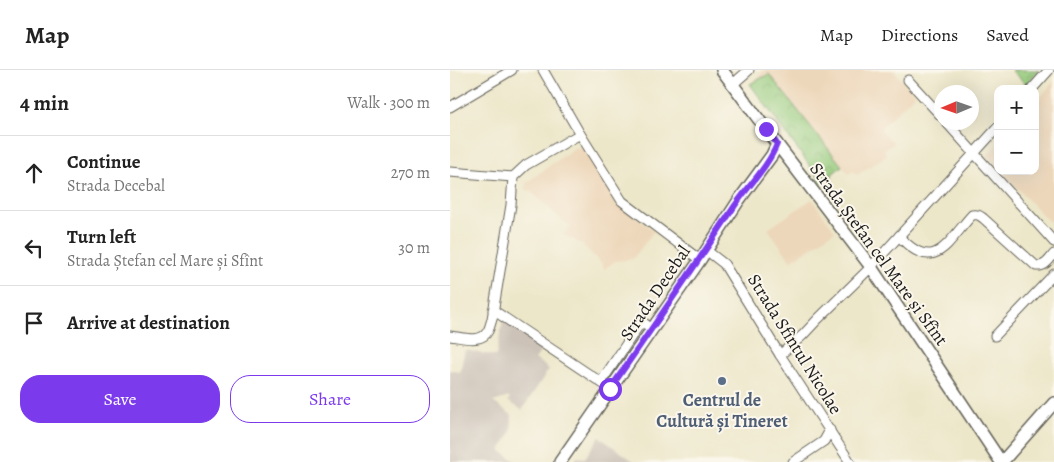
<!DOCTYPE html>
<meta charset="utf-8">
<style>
:root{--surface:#fff;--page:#f2f2f2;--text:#222;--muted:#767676;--line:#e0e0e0;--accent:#7c3aed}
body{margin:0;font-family:Alegreya,serif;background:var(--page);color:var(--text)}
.controls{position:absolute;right:15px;top:15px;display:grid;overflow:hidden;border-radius:10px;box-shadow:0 5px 20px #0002}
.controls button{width:45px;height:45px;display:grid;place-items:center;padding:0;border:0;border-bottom:1px solid var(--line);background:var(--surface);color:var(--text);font:25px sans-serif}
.compass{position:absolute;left:484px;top:15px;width:45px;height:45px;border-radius:50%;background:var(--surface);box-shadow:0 5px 20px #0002;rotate:268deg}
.stop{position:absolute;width:15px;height:15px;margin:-11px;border:4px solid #7c3aed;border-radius:50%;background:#fff}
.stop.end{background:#7c3aed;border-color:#fff;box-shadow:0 1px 5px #0008}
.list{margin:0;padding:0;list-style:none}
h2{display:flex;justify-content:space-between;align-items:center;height:65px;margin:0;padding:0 20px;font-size:21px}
h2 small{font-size:16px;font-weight:400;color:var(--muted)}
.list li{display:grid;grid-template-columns:32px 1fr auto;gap:15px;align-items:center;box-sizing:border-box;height:75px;padding:0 20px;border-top:1px solid var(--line)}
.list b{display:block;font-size:19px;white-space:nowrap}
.list p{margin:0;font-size:16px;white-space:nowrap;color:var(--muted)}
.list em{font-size:16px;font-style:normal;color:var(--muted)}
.actions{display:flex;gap:10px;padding:15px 20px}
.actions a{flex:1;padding:11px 0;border:1px solid var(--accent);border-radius:20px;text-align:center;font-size:18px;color:var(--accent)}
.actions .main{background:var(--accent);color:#fff}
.icon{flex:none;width:28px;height:28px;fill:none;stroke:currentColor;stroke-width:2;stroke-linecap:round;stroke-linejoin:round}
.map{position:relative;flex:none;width:604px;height:392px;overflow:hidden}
header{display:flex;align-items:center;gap:30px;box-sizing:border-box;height:70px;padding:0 25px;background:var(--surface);border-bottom:1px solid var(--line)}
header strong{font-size:24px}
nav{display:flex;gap:28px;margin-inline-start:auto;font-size:18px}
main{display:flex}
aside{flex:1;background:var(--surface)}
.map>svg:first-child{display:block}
.built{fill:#edd7ba}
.industrial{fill:#ccc2b8}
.park{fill:url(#park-crowns);stroke:#58734c}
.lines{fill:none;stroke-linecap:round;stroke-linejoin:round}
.minor-casing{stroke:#656359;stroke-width:11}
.major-casing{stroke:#656359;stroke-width:14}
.minor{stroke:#fff;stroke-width:9}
.major{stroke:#fff;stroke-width:11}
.route{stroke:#7c3aed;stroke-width:6}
.service-dot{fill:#5c6f8a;stroke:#fbf7ec;stroke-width:2}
.labels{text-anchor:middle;stroke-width:4;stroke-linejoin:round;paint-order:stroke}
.street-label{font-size:18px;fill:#1c1c1c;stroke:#fbf7ec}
.service-label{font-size:18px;font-weight:bold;fill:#4e5e75;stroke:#fbf7ec}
</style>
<header>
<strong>Map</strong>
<nav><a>Map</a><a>Directions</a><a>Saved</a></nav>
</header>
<main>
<aside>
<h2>4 min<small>Walk · 300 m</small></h2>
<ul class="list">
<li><svg class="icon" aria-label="ahead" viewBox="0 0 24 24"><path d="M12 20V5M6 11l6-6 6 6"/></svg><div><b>Continue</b><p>Strada Decebal</p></div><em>270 m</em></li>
<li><svg class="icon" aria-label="left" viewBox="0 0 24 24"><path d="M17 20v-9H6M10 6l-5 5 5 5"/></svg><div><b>Turn left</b><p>Strada Ștefan cel Mare și Sfînt</p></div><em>30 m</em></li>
<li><svg class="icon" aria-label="arrive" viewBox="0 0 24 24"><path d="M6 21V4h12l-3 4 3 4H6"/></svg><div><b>Arrive at destination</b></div></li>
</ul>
<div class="actions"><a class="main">Save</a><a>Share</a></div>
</aside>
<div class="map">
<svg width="604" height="392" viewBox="0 0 604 392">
<defs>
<pattern id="park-crowns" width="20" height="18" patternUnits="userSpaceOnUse" patternTransform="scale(1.25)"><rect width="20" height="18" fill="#95ca7b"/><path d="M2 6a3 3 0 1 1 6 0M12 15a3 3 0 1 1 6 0" fill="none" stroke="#80ad6a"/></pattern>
</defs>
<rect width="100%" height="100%" fill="#fbf7ec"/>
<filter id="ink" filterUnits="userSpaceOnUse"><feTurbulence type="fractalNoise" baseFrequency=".02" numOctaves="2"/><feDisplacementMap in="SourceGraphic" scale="10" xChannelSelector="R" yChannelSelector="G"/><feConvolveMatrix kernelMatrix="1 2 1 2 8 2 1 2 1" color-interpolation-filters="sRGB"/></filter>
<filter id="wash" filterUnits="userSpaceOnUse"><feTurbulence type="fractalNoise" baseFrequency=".0096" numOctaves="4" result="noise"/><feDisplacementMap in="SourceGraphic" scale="20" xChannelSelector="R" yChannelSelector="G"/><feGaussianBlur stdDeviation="1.12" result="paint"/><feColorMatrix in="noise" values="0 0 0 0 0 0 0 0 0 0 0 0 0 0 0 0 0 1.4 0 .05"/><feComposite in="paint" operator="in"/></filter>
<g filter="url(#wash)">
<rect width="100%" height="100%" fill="#ede7ca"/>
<g class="built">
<path d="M 314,0 L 443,0 L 465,24 L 430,59 L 444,73 L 434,80 L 437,85 L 407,105 L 403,101 L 399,104 L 392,96 L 382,104 L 382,107 L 373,114 L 300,14 Z"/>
<path d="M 604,11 L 604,147 L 599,152 L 551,101 L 585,101 L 585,34 Z"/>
<path d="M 548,74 L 548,98 L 537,86 Z"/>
<path d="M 126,77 L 135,80 L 165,130 L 204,161 L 182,190 L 180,188 L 175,190 L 165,191 L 154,199 L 152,194 L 132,174 L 113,165 L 120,157 L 79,120 L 75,120 L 76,113 Z"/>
<path d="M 362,129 L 385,161 L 341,191 L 318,159 Z"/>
</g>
<g class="industrial">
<path d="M 53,250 L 94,277 L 85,289 L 99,299 L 72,340 L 58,331 L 60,328 L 59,327 L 43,332 L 62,345 L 61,362 L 50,380 L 66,392 L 0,392 L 0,300 L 10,302 L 15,280 L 46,286 Z"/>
<path d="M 149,367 L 185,392 L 124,392 L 127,387 L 135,388 Z"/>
</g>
<g class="park">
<path d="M 561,0 L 589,0 L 576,14 Z"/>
<path d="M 319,4 L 392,96 L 382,104 L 382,107 L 373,114 L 300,14 Z"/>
</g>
</g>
<g filter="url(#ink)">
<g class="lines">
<defs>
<g id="minor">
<path d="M 93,0 L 130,64 L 172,131 L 250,190"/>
<path d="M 458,10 L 492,47"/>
<path d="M 283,14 L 299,0"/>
<path d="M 582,19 L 599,0"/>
<path d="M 0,37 L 62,0"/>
<path d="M 496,52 L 604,172"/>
<path d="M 0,102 L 63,107"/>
<path d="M 449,166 C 485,206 498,171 522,145 C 527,144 529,145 533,148 L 586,196 C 595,197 599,190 604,184"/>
<path d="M 256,180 L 274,194 L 330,285 L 400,392"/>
<path d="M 43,240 L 161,319"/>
<path d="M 0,266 C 12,267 31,274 38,261 C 40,257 41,252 42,249 L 61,135 L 63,107 L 76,95 L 130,64"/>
<path d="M 545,266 L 604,204"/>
<path d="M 330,285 L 353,265 L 368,249 L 421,197 L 548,57"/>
<path d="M 151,312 L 189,255 L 194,253 L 202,259"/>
<path d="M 343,392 L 374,371 L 380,360"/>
</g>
<g id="major">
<path d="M 272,0 L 327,74 L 421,197 L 551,392"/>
<path d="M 110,392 L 250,190 L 289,130 L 322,85 L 327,74"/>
<path d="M 552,392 L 604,333"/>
</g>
</defs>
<use href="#minor" class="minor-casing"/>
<use href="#major" class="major-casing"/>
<use href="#minor" class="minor"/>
<use href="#major" class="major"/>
</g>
</g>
<g class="lines" filter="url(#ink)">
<path class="route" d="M 160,319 C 202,258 244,198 284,137 C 298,116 318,97 327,74 L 316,59"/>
</g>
<circle class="service-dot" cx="272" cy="311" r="5"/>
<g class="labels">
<g class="street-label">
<text transform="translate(429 184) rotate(54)" y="6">Strada Ștefan cel Mare și Sfînt</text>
<text transform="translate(205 223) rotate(-56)" y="6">Strada Decebal</text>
<text transform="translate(345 274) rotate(58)" y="6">Strada Sfîntul Nicolae</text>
</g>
<g class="service-label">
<text x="272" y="336">Centrul de<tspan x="272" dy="21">Cultură și Tineret</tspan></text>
</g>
</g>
</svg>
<div class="controls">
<button>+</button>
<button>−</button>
</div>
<svg class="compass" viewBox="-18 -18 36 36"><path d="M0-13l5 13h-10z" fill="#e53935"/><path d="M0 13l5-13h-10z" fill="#767676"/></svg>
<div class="stop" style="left:160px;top:319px"></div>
<div class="stop end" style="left:316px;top:59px"></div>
</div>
</main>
